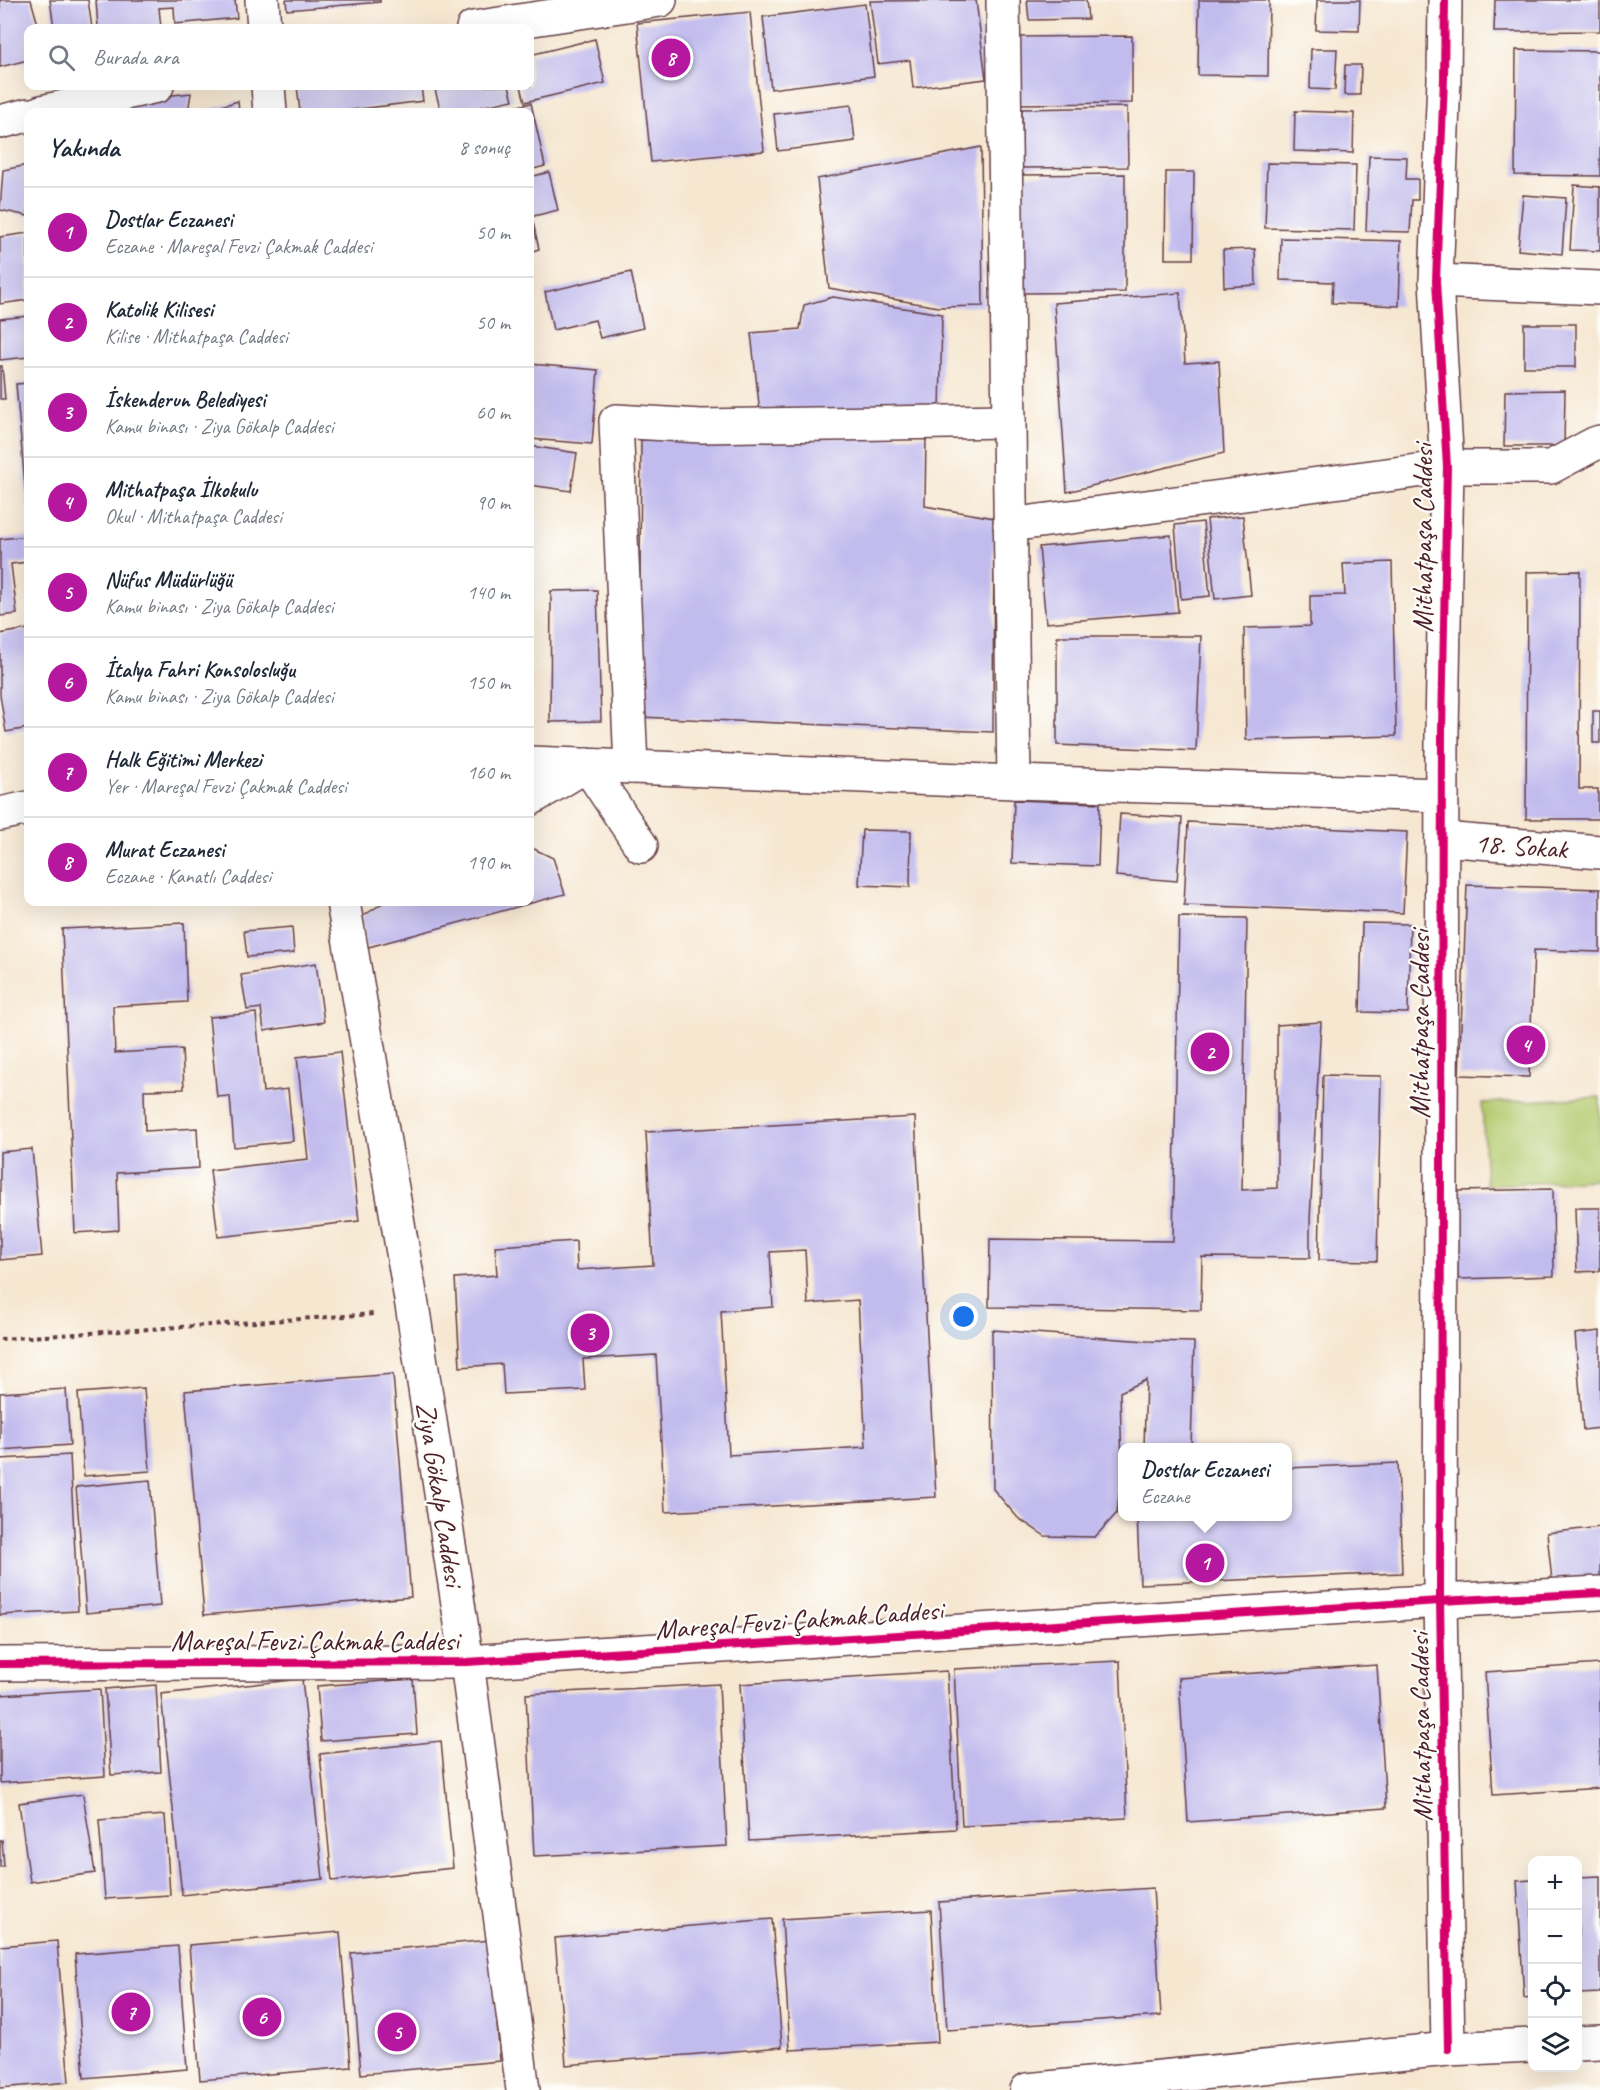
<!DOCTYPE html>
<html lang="tr">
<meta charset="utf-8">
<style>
:root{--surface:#fff;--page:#f6f6f7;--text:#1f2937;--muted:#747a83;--line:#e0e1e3;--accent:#b5179e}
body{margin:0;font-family:Caveat,sans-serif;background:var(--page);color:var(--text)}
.controls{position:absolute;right:18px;bottom:18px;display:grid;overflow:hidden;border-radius:12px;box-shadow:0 6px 24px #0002}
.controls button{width:54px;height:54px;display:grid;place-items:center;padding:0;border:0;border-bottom:2px solid var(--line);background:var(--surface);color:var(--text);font:30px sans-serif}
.you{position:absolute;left:964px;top:1317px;width:21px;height:21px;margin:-15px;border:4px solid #fff;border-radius:50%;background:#1a73e8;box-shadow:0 0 0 9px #1a73e833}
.badge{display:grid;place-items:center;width:39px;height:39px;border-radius:50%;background:var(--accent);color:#fff;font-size:20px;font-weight:700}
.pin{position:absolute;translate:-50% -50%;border:3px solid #fff;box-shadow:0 2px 6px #0006}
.popup{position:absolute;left:1118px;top:1443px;width:174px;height:78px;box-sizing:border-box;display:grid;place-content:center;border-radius:12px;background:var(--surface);filter:drop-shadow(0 2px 4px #0005);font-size:20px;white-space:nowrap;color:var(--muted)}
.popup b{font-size:22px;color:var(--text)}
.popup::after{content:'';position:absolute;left:50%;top:100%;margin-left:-12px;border:12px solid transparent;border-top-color:var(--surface)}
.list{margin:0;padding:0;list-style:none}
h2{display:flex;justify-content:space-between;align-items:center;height:78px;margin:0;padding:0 24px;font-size:26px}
h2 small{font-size:20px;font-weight:400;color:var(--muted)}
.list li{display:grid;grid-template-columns:39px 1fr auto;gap:18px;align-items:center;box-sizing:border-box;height:90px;padding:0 24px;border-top:2px solid var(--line)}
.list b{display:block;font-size:22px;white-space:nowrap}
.list p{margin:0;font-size:20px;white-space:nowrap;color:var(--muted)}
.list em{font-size:20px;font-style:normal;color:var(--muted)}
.icon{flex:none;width:33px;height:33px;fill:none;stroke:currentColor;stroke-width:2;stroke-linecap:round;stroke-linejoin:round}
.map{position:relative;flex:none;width:1600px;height:2090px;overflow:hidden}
.search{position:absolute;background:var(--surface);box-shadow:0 6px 24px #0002;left:24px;top:24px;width:510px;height:66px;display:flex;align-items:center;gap:15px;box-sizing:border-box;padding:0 21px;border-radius:12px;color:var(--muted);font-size:22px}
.panel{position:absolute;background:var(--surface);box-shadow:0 6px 24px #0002;left:24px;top:108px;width:510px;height:798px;border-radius:12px}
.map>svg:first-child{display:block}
.green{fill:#b3cb70;stroke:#7e754e;stroke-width:1.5}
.building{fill:#c2bcee;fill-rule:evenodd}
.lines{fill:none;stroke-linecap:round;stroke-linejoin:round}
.minor-casing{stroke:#643d44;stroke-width:36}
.path{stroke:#643d44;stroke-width:4;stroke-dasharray:4.5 4.5;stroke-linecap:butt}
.minor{stroke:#fff;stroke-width:33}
.cycleway-casing{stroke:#fdfcf7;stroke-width:11}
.cycleway{stroke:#d6006c;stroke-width:8}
.labels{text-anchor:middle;stroke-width:4.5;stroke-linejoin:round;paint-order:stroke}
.street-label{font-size:28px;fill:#4a1f2b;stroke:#fdfcf7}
</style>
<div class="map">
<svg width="1600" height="2090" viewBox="0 0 1600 2090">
<rect width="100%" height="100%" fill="#fdfcf7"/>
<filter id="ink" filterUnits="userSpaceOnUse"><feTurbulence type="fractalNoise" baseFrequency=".0167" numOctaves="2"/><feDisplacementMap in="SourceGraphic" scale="12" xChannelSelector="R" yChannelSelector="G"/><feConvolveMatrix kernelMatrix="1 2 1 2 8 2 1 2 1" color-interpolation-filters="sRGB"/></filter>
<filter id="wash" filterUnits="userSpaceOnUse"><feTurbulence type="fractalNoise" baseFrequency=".008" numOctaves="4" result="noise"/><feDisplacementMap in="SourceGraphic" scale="24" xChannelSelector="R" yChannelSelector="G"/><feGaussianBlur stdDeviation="1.35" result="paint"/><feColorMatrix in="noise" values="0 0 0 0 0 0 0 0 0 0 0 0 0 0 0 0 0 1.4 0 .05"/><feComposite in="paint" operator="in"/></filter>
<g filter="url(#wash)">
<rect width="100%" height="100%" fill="#f6e7d1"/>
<path class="green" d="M 1600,1097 L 1600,1180 L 1486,1185 L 1482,1103 Z"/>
<g id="blocks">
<g class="building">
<path d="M 0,0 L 31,0 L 39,28 L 28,28 L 28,60 L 0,67 Z"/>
<path d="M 50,0 L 88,0 L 92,28 L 54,28 Z"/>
<path d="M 96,0 L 235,0 L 237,18 L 175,24 L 174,7 L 159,8 L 161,28 L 98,28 Z"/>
<path d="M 286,0 L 380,0 L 380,2 L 287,10 Z"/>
<path d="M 976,0 L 986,79 L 913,88 L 910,60 L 878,64 L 870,1 Z"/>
<path d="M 1027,0 L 1086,0 L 1088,19 L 1029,20 Z"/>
<path d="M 1199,0 L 1269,0 L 1268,76 L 1198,75 Z"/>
<path d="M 1317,0 L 1360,0 L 1359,31 L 1316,30 Z"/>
<path d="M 1495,0 L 1600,0 L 1600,31 L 1494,32 Z"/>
<path d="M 865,4 L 874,76 L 771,89 L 763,17 Z"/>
<path d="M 750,12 L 764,151 L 651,162 L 637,23 Z"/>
<path d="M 1132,36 L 1132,103 L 1015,104 L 1015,37 Z"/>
<path d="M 595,39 L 605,83 L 525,102 L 521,86 L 530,86 L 530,55 Z"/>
<path d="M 1311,49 L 1337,49 L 1335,90 L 1310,89 Z"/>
<path d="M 1516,50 L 1600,51 L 1600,176 L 1515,175 Z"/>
<path d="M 1345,65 L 1361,65 L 1360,95 L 1344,95 Z"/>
<path d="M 297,86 L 421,86 L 423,101 L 336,112 L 300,112 Z"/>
<path d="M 434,86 L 509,86 L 513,100 L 458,112 L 441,112 Z"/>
<path d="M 191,93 L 188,112 L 88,112 L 90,104 Z"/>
<path d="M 238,101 L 239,112 L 202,112 Z"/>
<path d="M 531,103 L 545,166 L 530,170 L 530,112 L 494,112 Z"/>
<path d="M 851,105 L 855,141 L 778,151 L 774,114 Z"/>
<path d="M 1127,107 L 1128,167 L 1022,168 L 1022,109 Z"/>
<path d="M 1295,111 L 1354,113 L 1353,153 L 1294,151 Z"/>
<path d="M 981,147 L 983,306 L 938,307 L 829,288 L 817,179 Z"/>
<path d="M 1369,156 L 1407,157 L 1406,179 L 1418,179 L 1418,200 L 1412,200 L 1410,232 L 1366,231 Z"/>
<path d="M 1267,163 L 1356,165 L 1354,230 L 1265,228 Z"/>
<path d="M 28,165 L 28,216 L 0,210 L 3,170 Z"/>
<path d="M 549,172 L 558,210 L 530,217 L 530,177 Z"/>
<path d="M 1166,172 L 1194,172 L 1193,259 L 1165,259 Z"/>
<path d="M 1125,174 L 1125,292 L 1022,293 L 1022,175 Z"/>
<path d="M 1574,185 L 1600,187 L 1600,251 L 1570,250 Z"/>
<path d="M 1523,195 L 1566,198 L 1562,254 L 1518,250 Z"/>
<path d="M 533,222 L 539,249 L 530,252 L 530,223 Z"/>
<path d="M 28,233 L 28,300 L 0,304 L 0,237 Z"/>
<path d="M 1281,238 L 1401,241 L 1399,306 L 1332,303 L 1333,282 L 1280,280 Z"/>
<path d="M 1255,249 L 1256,285 L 1224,287 L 1223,250 Z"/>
<path d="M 631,272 L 643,328 L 600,338 L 595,320 L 553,330 L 545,292 Z"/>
<path d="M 1180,293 L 1185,363 L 1219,361 L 1224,453 L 1067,492 L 1054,303 Z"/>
<path d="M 833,297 L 942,314 L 940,412 L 760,413 L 751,333 L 800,329 L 804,305 Z"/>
<path d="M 28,316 L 28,357 L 0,360 L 0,319 Z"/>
<rect x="1524" y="324" width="52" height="43"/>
<path d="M 530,364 L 598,370 L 592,444 L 530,439 Z"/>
<path d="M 0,366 L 2,366 L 5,399 L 0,399 Z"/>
<path d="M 28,383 L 28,509 L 27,509 L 16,384 Z"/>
<path d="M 1565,390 L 1564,446 L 1504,446 L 1505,391 Z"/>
<path d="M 926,436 L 925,506 L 994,518 L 993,732 L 639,717 L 641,440 Z"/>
<path d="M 530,446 L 577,453 L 571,491 L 530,485 Z"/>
<path d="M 1243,516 L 1251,595 L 1215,599 L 1207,519 Z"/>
<path d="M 1203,522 L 1210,596 L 1181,599 L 1175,525 Z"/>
<path d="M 1171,535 L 1178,612 L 1046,623 L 1039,547 Z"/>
<path d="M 28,536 L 28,562 L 11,564 L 17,614 L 0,616 L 0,539 Z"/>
<path d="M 1392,562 L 1396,736 L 1246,740 L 1244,628 L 1310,626 L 1310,596 L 1345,595 L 1343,564 Z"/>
<path d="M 1580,571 L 1579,789 L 1598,789 L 1598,819 L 1526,819 L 1527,572 Z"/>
<path d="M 597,590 L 601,721 L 550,722 L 551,591 Z"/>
<path d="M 28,629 L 28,728 L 6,732 L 0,695 L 0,634 Z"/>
<path d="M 1057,636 L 1201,636 L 1196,751 L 1057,745 Z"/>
<rect x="1593" y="711" width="7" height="32"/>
<path d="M 1014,800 L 1100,803 L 1098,866 L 1012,863 Z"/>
<path d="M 1120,814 L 1182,818 L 1177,881 L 1116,876 Z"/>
<path d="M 1188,822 L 1407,832 L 1403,913 L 1184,905 Z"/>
<path d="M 862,830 L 911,831 L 910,887 L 859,885 Z"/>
<path d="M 530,847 L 553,858 L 565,894 L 365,948 L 362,917 L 384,902 L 530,902 Z"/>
<path d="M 1467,885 L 1600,889 L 1600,952 L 1534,950 L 1529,1077 L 1459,1075 Z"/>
<path d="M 1179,917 L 1247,918 L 1242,1190 L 1277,1188 L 1277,1025 L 1321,1022 L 1310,1219 L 1310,1258 L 1202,1257 L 1201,1310 L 989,1307 L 990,1239 L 1173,1241 Z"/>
<path d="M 184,923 L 187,1002 L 113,1006 L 115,1053 L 182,1049 L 184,1089 L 144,1090 L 145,1131 L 197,1128 L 199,1168 L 117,1173 L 119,1230 L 75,1233 L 62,929 Z"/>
<path d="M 1362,923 L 1410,924 L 1408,1013 L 1360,1012 Z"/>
<path d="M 292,927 L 294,953 L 247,957 L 244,931 Z"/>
<path d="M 316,963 L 324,1022 L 264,1031 L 261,1008 L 247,1010 L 241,975 Z"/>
<path d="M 256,1013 L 263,1092 L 288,1089 L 293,1141 L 234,1147 L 230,1096 L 217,1097 L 209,1017 Z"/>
<path d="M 340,1052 L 359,1221 L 218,1237 L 210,1170 L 308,1159 L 297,1057 Z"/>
<path d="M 1323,1075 L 1381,1076 L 1377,1261 L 1319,1260 Z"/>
<path d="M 915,1117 L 936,1497 L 665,1512 L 656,1355 L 583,1359 L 585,1390 L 504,1394 L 502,1364 L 460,1367 L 455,1278 L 497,1275 L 495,1246 L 576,1241 L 577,1270 L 653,1265 L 646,1132 ZM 805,1250 L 808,1304 L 858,1300 L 866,1447 L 729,1455 L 721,1311 L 773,1307 L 770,1252 Z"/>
<path d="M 32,1149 L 42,1256 L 0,1260 L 0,1152 Z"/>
<path d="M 1553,1189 L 1554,1276 L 1458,1279 L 1457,1191 Z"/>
<path d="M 1575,1208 L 1600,1208 L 1600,1271 L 1577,1272 Z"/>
<path d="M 992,1330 L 1147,1341 L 1194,1342 L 1191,1448 L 1144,1448 L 1146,1380 L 1120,1392 L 1122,1469 L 1117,1513 L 1095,1537 L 1045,1536 L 1018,1518 L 993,1489 Z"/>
<path d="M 1600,1331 L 1600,1428 L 1583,1430 L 1575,1334 Z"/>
<path d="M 393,1374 L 411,1597 L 204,1615 L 185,1391 Z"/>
<path d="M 144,1388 L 150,1471 L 84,1476 L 78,1393 Z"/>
<path d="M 66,1389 L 70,1445 L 0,1450 L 0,1393 Z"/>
<path d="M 70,1455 L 78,1611 L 0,1615 L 0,1459 Z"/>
<path d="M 1398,1463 L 1402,1573 L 1140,1584 L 1137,1516 L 1288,1516 L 1288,1468 Z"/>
<path d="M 150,1480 L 160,1606 L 86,1613 L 76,1487 Z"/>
<path d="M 1600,1527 L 1600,1585 L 1553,1590 L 1547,1533 Z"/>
<path d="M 1120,1661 L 1127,1818 L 962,1826 L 954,1669 Z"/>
<path d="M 1600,1664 L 1600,1788 L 1493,1795 L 1485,1672 Z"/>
<path d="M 1377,1665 L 1386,1808 L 1188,1822 L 1179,1678 Z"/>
<path d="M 947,1671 L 956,1829 L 749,1841 L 740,1684 Z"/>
<path d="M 302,1679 L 323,1879 L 182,1895 L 161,1694 Z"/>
<path d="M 413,1679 L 417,1734 L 321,1741 L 317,1686 Z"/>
<path d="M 719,1684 L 727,1846 L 534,1856 L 526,1694 Z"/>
<path d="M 156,1685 L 161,1772 L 111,1775 L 105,1689 Z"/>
<path d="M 100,1689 L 105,1776 L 0,1783 L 0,1695 Z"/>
<path d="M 441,1741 L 453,1868 L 332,1881 L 320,1754 Z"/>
<path d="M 83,1794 L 95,1873 L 30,1882 L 19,1803 Z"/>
<path d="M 165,1815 L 170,1895 L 105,1899 L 99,1820 Z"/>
<path d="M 0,1840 L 2,1840 L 4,1866 L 0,1867 Z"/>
<path d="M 1600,1876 L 1600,1993 L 1578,1994 L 1578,1877 Z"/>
<path d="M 1532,1880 L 1532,1997 L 1524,1998 L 1517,1881 Z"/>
<path d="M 1153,1888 L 1161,2016 L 947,2030 L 939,1902 Z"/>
<path d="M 931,1910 L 938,2042 L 790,2050 L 782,1919 Z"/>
<path d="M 772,1919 L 782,2047 L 566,2065 L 555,1938 Z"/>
<path d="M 340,1932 L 351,2067 L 200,2080 L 189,1945 Z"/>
<path d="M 490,1940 L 500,2061 L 361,2074 L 351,1953 Z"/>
<path d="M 57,1941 L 69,2082 L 0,2088 L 0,1946 Z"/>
<path d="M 178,1946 L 187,2069 L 84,2078 L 75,1954 Z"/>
</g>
</g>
</g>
<g filter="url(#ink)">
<use href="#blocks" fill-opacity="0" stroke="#643d44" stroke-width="1.5"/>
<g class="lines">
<defs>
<g id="minor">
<path d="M 262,0 L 264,28"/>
<path d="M 1003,0 L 1014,782"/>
<path d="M 1445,0 L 1444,79 L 1436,281 L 1447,467 L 1442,731 L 1440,1601 L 1448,2049"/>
<path d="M 473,28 L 660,0"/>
<path d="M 268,86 L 270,112"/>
<path d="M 41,112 L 157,86"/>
<path d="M 0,122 L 28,115"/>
<path d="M 1436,281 L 1600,288"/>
<path d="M 1010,525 L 1447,467 L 1551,467 L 1594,444 L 1600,442"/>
<path d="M 530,763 L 1014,782 L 1442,795"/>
<path d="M 631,767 L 616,421 L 701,426 L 1009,421"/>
<path d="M 530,799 L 587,765 L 641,846"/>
<path d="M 0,814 L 28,808"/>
<path d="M 1442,839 L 1600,852"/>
<path d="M 343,902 L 413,1311 L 467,1662 L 523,2090"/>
<path d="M 0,1664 L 467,1662 L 1440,1601 L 1600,1593"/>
<path d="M 1578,2043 L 1600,2042"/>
<path d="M 1027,2090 L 1448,2049 L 1532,2045"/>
</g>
</defs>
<use href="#minor" class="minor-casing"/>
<path class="path" d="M 0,1339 L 374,1314"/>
<use href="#minor" class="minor"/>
<defs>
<g id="cycleway">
<path d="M 1445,0 L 1444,79 L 1436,281 L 1447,467 L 1442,731 L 1440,1601 L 1448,2049"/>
<path d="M 0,1664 L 467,1662 L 1440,1601 L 1600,1593"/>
</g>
</defs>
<use href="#cycleway" class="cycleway-casing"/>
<use href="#cycleway" class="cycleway"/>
</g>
</g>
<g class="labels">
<g class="street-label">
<text transform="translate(1422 538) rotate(-90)" y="10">Mithatpaşa Caddesi</text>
<text transform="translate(1521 845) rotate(4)" y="10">18. Sokak</text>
<text transform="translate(1419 1024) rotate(-90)" y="10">Mithatpaşa Caddesi</text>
<text transform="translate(441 1494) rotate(81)" y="10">Ziya Gökalp Caddesi</text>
<text transform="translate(799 1619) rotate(-4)" y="10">Mareşal Fevzi Çakmak Caddesi</text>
<text x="315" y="1650">Mareşal Fevzi Çakmak Caddesi</text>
<text transform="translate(1420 1727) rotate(-91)" y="10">Mithatpaşa Caddesi</text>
</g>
</g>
</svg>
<div class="controls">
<button>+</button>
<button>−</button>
<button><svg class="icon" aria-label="locate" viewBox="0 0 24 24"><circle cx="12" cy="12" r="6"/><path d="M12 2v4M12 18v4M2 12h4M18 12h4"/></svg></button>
<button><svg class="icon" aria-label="layers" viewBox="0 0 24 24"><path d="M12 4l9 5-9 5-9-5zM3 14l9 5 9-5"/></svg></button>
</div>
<div class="you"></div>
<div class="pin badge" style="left:1205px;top:1563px">1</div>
<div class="popup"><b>Dostlar Eczanesi</b>Eczane</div>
<div class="pin badge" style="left:1210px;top:1052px">2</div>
<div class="pin badge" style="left:590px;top:1333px">3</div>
<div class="pin badge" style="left:1526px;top:1045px">4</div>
<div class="pin badge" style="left:397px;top:2032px">5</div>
<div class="pin badge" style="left:262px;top:2017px">6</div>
<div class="pin badge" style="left:131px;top:2012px">7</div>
<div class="pin badge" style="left:671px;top:58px">8</div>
<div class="search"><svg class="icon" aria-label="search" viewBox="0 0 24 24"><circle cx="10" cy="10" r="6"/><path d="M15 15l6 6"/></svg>Burada ara</div>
<section class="panel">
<h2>Yakında<small>8 sonuç</small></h2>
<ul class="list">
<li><span class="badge">1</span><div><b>Dostlar Eczanesi</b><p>Eczane · Mareşal Fevzi Çakmak Caddesi</p></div><em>50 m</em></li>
<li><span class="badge">2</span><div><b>Katolik Kilisesi</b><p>Kilise · Mithatpaşa Caddesi</p></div><em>50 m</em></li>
<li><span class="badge">3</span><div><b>İskenderun Belediyesi</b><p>Kamu binası · Ziya Gökalp Caddesi</p></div><em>60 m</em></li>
<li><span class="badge">4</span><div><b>Mithatpaşa İlkokulu</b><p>Okul · Mithatpaşa Caddesi</p></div><em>90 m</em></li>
<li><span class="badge">5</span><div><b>Nüfus Müdürlüğü</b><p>Kamu binası · Ziya Gökalp Caddesi</p></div><em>140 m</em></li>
<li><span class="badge">6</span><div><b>İtalya Fahri Konsolosluğu</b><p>Kamu binası · Ziya Gökalp Caddesi</p></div><em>150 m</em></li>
<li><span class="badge">7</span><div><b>Halk Eğitimi Merkezi</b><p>Yer · Mareşal Fevzi Çakmak Caddesi</p></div><em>160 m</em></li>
<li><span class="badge">8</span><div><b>Murat Eczanesi</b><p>Eczane · Kanatlı Caddesi</p></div><em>190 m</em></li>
</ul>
</section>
</div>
